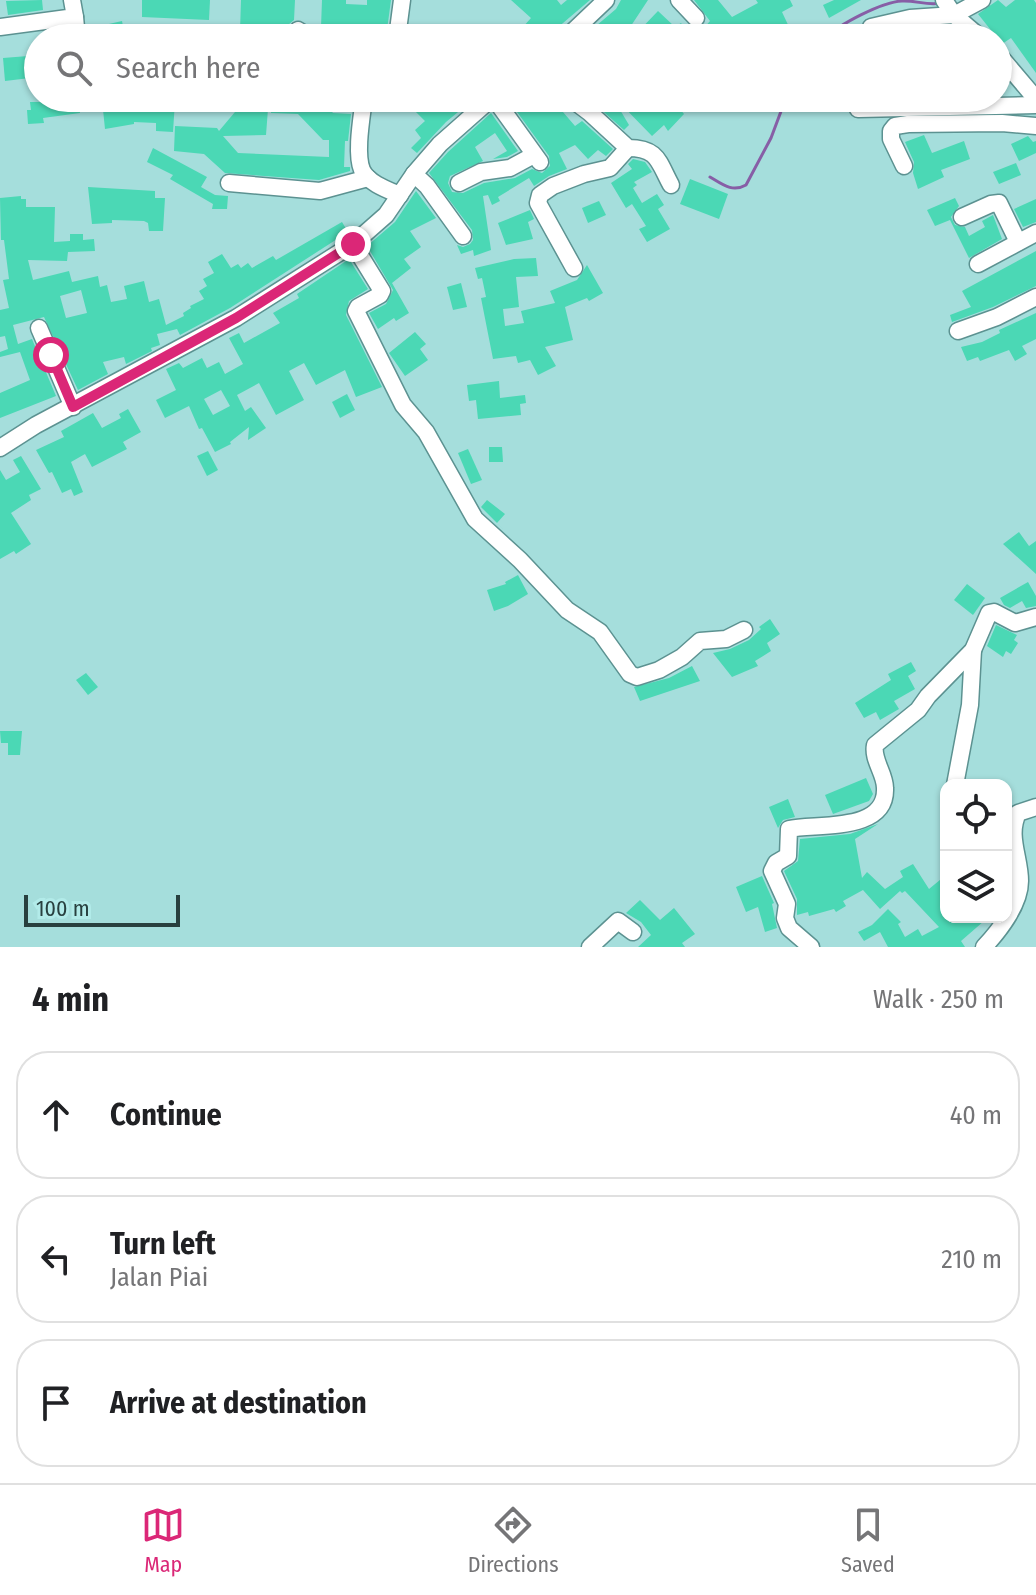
<!DOCTYPE html>
<meta charset="utf-8">
<style>
:root{--surface:#fff;--page:#f2f2f2;--text:#202124;--muted:#757577;--line:#e0e0e0;--accent:#db2777}
body{margin:0;font-family:"Fira Sans Condensed",sans-serif;background:var(--page);color:var(--text)}
.controls{position:absolute;right:24px;bottom:24px;display:grid;overflow:hidden;border-radius:16px;box-shadow:0 2px 6px #0004}
.controls button{width:72px;height:72px;display:grid;place-items:center;padding:0;border:0;border-bottom:2px solid var(--line);background:var(--surface);color:var(--text);font:40px sans-serif}
.scale{position:absolute;left:24px;bottom:20px;width:156px;box-sizing:border-box;padding-left:8px;border:4px solid #28403f;border-top:0;font-size:22px;line-height:28px;white-space:nowrap;color:#28403f;-webkit-text-stroke:6px #b2ebe9;paint-order:stroke}
.stop{position:absolute;width:24px;height:24px;margin:-18px;border:6px solid #db2777;border-radius:50%;background:#fff}
.stop.end{background:#db2777;border-color:#fff;box-shadow:0 2px 8px #0008}
.list{margin:0;padding:0;list-style:none}
h2{display:flex;justify-content:space-between;align-items:center;height:104px;margin:0;padding:0 32px;font-size:34px}
h2 small{font-size:26px;font-weight:400;color:var(--muted)}
.list li{display:grid;grid-template-columns:52px 1fr auto;gap:24px;align-items:center;box-sizing:border-box;height:128px;margin:0 16px 16px;padding:0 16px;border:2px solid var(--line);border-radius:32px}
.list b{display:block;font-size:30px;white-space:nowrap}
.list p{margin:0;font-size:26px;white-space:nowrap;color:var(--muted)}
.list em{font-size:26px;font-style:normal;color:var(--muted)}
.icon{flex:none;width:44px;height:44px;fill:none;stroke:currentColor;stroke-width:2;stroke-linecap:round;stroke-linejoin:round}
.map{position:relative;flex:none;width:1036px;height:947px;overflow:hidden}
.search{position:absolute;background:var(--surface);box-shadow:0 2px 6px #0004;left:24px;right:24px;top:24px;height:88px;display:flex;align-items:center;gap:20px;box-sizing:border-box;padding:0 28px;border-radius:44px;color:var(--muted);font-size:30px}
.sheet{height:536px;background:var(--surface)}
nav{display:flex;justify-content:space-around;align-items:center;box-sizing:border-box;height:112px;border-top:2px solid var(--line);background:var(--surface);font-size:22px;color:var(--muted)}
nav a{display:grid;justify-items:center;gap:4px}
nav .on{color:var(--accent)}
.map>svg:first-child{display:block}
.lines{fill:none;stroke-linecap:round;stroke-linejoin:round}
.stream{stroke:#875ea6;stroke-width:3}
.building{fill:#4bd8b5;fill-rule:evenodd}
.minor-casing{stroke:#5c9291;stroke-width:19}
.minor{stroke:#fff;stroke-width:16}
.route{stroke:#db2777;stroke-width:10}
</style>
<div class="map">
<svg width="1036" height="947" viewBox="0 0 1036 947">
<rect width="100%" height="100%" fill="#a5dedc"/>
<g class="lines">
<g class="stream">
<path d="M 826,38 C 839,24 882,2 902,1 C 915,0 928,6 941,3"/>
<path d="M 710,177 C 722,184 732,193 746,185 L 771,138 L 786,98"/>
</g>
</g>
<g class="building">
<path d="M 42,0 L 43,10 L 8,15 L 6,1 Z"/>
<path d="M 142,0 L 210,0 L 209,20 L 142,17 Z"/>
<path d="M 241,0 L 295,0 L 294,20 L 288,25 L 288,33 L 240,31 Z"/>
<path d="M 322,0 L 346,0 L 346,4 L 367,5 L 367,0 L 391,0 L 387,30 L 321,27 Z"/>
<path d="M 511,0 L 557,0 L 561,5 L 567,0 L 590,0 L 556,29 L 555,38 L 513,38 L 531,18 Z"/>
<path d="M 621,0 L 648,0 L 623,38 L 595,38 L 590,31 L 616,9 Z"/>
<path d="M 694,0 L 718,0 L 732,17 L 758,3 L 756,0 L 790,0 L 793,6 L 782,12 L 790,29 L 771,38 L 695,38 L 710,21 Z"/>
<path d="M 834,0 L 861,0 L 829,18 L 823,5 Z"/>
<path d="M 998,0 L 1006,7 L 1015,0 L 1034,0 L 1036,3 L 1036,73 L 1011,38 L 1002,44 L 978,14 Z"/>
<path d="M 658,11 L 675,27 L 681,23 L 692,38 L 632,38 Z"/>
<path d="M 122,21 L 124,31 L 144,27 L 146,38 L 88,38 L 87,29 Z"/>
<path d="M 947,26 L 949,38 L 882,38 L 881,36 L 912,29 Z"/>
<path d="M 28,56 L 30,78 L 5,81 L 3,58 Z"/>
<path d="M 42,98 L 78,98 L 80,113 L 43,118 L 44,123 L 28,124 L 27,110 L 31,110 L 30,102 L 42,102 Z"/>
<path d="M 115,98 L 156,98 L 175,101 L 173,132 L 156,131 L 156,123 L 134,122 L 134,124 L 105,129 L 102,100 Z"/>
<path d="M 176,98 L 232,98 L 220,109 L 175,107 Z"/>
<path d="M 272,98 L 320,98 L 333,113 L 351,114 L 348,141 L 345,141 L 344,167 L 350,167 L 350,171 L 319,180 L 225,173 L 204,154 L 174,151 L 175,126 L 217,128 L 219,131 L 240,106 L 268,109 L 266,135 L 223,136 L 238,153 L 329,157 L 329,140 L 323,140 L 298,114 L 271,113 Z"/>
<path d="M 427,98 L 465,98 L 469,103 L 446,122 L 417,153 L 411,148 L 421,138 L 415,130 L 425,121 L 415,111 Z"/>
<path d="M 512,98 L 551,98 L 575,126 L 582,121 L 613,149 L 606,156 L 598,150 L 588,159 L 575,145 L 559,153 L 567,169 L 549,176 L 534,186 L 529,178 L 498,197 L 500,201 L 492,205 L 488,195 L 483,196 L 491,250 L 474,256 L 473,250 L 461,254 L 457,245 L 463,247 L 470,244 L 473,240 L 472,230 L 429,173 L 448,152 L 491,113 L 518,151 L 507,157 L 493,159 L 507,151 L 495,133 L 475,147 L 483,161 L 450,176 L 448,183 L 452,192 L 463,193 L 484,183 L 515,178 L 532,169 L 542,173 L 550,166 L 549,156 L 512,105 L 515,104 Z"/>
<path d="M 588,98 L 613,98 L 629,125 L 624,130 Z"/>
<path d="M 615,98 L 634,98 L 637,102 L 642,98 L 680,98 L 675,103 L 684,114 L 668,131 L 664,125 L 652,136 Z"/>
<path d="M 924,135 L 932,153 L 964,141 L 970,159 L 941,170 L 944,177 L 918,189 L 913,173 L 914,162 L 905,142 Z"/>
<path d="M 1028,136 L 1033,142 L 1036,141 L 1036,153 L 1019,161 L 1011,144 Z"/>
<path d="M 153,148 L 207,177 L 201,187 L 215,195 L 228,196 L 227,209 L 212,209 L 213,204 L 170,179 L 173,175 L 147,162 Z"/>
<path d="M 633,159 L 645,162 L 652,172 L 634,182 L 637,185 L 633,188 L 642,203 L 657,194 L 664,205 L 658,209 L 670,229 L 647,242 L 639,229 L 646,226 L 632,204 L 626,208 L 611,183 L 632,169 L 628,164 Z"/>
<path d="M 1016,163 L 1021,175 L 999,184 L 993,172 Z"/>
<path d="M 690,179 L 728,194 L 719,219 L 680,204 Z"/>
<path d="M 88,187 L 155,191 L 155,198 L 165,198 L 163,231 L 149,231 L 148,223 L 144,221 L 112,220 L 112,223 L 92,224 Z"/>
<path d="M 416,191 L 436,218 L 410,231 L 421,247 L 404,259 L 411,268 L 392,283 L 409,313 L 396,321 L 394,318 L 378,329 L 369,313 L 386,304 L 393,290 L 367,246 L 395,222 Z"/>
<path d="M 21,196 L 21,199 L 26,199 L 26,207 L 55,207 L 54,242 L 70,241 L 70,234 L 83,234 L 83,240 L 94,239 L 95,251 L 68,252 L 67,261 L 28,260 L 33,280 L 69,271 L 72,282 L 98,276 L 100,287 L 107,285 L 111,302 L 127,299 L 124,286 L 144,281 L 149,302 L 159,299 L 166,325 L 184,316 L 183,313 L 191,308 L 190,306 L 204,299 L 199,291 L 207,286 L 203,279 L 214,273 L 208,262 L 222,254 L 231,268 L 238,264 L 241,268 L 248,263 L 252,268 L 273,256 L 276,260 L 342,222 L 348,232 L 230,308 L 180,335 L 177,329 L 157,334 L 160,345 L 151,348 L 152,351 L 126,364 L 124,357 L 103,362 L 108,374 L 78,390 L 44,317 L 13,325 L 18,344 L 32,339 L 56,396 L 0,418 L 0,393 L 30,380 L 20,352 L 0,357 L 0,352 L 8,349 L 5,336 L 0,337 L 0,310 L 9,308 L 3,280 L 9,279 L 4,240 L 1,240 L 0,198 ZM 81,290 L 87,313 L 66,318 L 60,296 Z"/>
<path d="M 955,198 L 959,206 L 951,217 L 955,225 L 965,227 L 969,236 L 985,227 L 982,221 L 993,215 L 1002,239 L 969,258 L 950,220 L 935,226 L 927,210 Z"/>
<path d="M 1036,199 L 1036,222 L 1023,227 L 1014,209 Z"/>
<path d="M 599,201 L 606,215 L 588,223 L 582,208 Z"/>
<path d="M 530,210 L 534,219 L 528,222 L 533,239 L 506,245 L 498,223 Z"/>
<path d="M 1036,251 L 1036,286 L 993,307 L 952,322 L 950,315 L 971,307 L 962,291 Z"/>
<path d="M 536,258 L 538,276 L 516,277 L 519,307 L 503,309 L 505,326 L 524,323 L 521,311 L 555,303 L 550,291 L 577,280 L 587,265 L 603,293 L 589,301 L 587,298 L 565,307 L 573,340 L 545,347 L 556,366 L 538,375 L 530,360 L 518,363 L 516,356 L 493,359 L 481,298 L 486,297 L 482,278 L 478,279 L 475,268 L 514,259 Z"/>
<path d="M 349,259 L 368,289 L 349,301 L 346,315 L 382,387 L 356,397 L 345,370 L 316,385 L 304,363 L 289,371 L 304,400 L 276,415 L 259,383 L 237,395 L 245,411 L 251,407 L 266,428 L 248,440 L 249,427 L 230,442 L 231,444 L 215,452 L 202,428 L 199,429 L 189,406 L 165,418 L 156,400 L 176,390 L 166,369 L 179,363 L 183,368 L 202,358 L 207,368 L 219,362 L 225,374 L 243,364 L 229,338 L 239,333 L 244,343 L 280,323 L 273,313 L 299,298 L 297,294 ZM 221,390 L 230,406 L 213,415 L 204,399 Z"/>
<path d="M 461,283 L 467,307 L 453,310 L 447,287 Z"/>
<path d="M 1036,313 L 1036,339 L 1022,346 L 1027,354 L 1015,361 L 1009,350 L 980,361 L 978,357 L 967,361 L 961,347 L 982,342 L 1000,333 L 999,330 Z"/>
<path d="M 415,332 L 426,344 L 420,349 L 428,360 L 405,376 L 389,353 Z"/>
<path d="M 499,381 L 500,398 L 525,395 L 526,403 L 520,404 L 521,415 L 478,419 L 476,400 L 469,401 L 467,385 Z"/>
<path d="M 347,394 L 355,410 L 340,418 L 332,402 Z"/>
<path d="M 128,409 L 141,432 L 123,442 L 127,449 L 92,467 L 85,454 L 71,462 L 83,492 L 74,496 L 71,489 L 62,493 L 52,472 L 49,473 L 36,450 L 64,437 L 61,431 L 93,413 L 102,428 L 121,418 L 119,414 Z"/>
<path d="M 489,447 L 502,447 L 503,462 L 489,462 Z"/>
<path d="M 468,449 L 482,480 L 471,484 L 458,453 Z"/>
<path d="M 208,451 L 218,470 L 207,476 L 197,456 Z"/>
<path d="M 21,456 L 41,489 L 29,495 L 31,500 L 11,513 L 31,544 L 16,554 L 14,551 L 0,559 L 0,470 L 6,480 L 20,472 L 13,460 Z"/>
<path d="M 487,500 L 505,514 L 497,523 L 503,529 L 481,507 Z"/>
<path d="M 1019,532 L 1029,546 L 1036,541 L 1036,574 L 1003,544 Z"/>
<path d="M 518,575 L 528,594 L 508,606 L 494,611 L 487,590 L 506,584 L 505,582 Z"/>
<path d="M 1028,582 L 1036,596 L 1036,606 L 1026,608 L 1022,601 L 1010,608 L 1004,605 L 1000,598 Z"/>
<path d="M 967,584 L 985,598 L 973,615 L 954,600 Z"/>
<path d="M 770,619 L 780,634 L 767,643 L 771,651 L 755,661 L 758,666 L 732,677 L 713,653 L 730,649 L 749,640 L 761,629 L 759,627 Z"/>
<path d="M 996,625 L 1017,635 L 1014,640 L 1018,643 L 1011,654 L 1006,651 L 1003,657 L 987,646 Z"/>
<path d="M 911,662 L 916,671 L 908,676 L 915,689 L 894,701 L 899,709 L 880,720 L 876,712 L 864,718 L 855,703 L 891,680 L 888,674 Z"/>
<path d="M 692,666 L 700,681 L 640,701 L 634,687 L 669,678 Z"/>
<path d="M 86,673 L 98,687 L 88,695 L 76,680 Z"/>
<path d="M 0,731 L 22,731 L 20,755 L 8,755 L 8,743 L 1,743 Z"/>
<path d="M 866,778 L 873,794 L 869,801 L 833,814 L 825,795 Z"/>
<path d="M 788,799 L 795,817 L 783,820 L 778,828 L 769,807 Z"/>
<path d="M 878,824 L 855,839 L 862,878 L 867,872 L 885,889 L 903,877 L 900,871 L 913,864 L 929,889 L 946,875 L 946,917 L 980,917 L 984,921 L 961,941 L 965,947 L 888,947 L 880,932 L 864,941 L 858,932 L 872,925 L 888,909 L 901,922 L 898,924 L 905,937 L 918,929 L 922,936 L 939,927 L 905,891 L 902,893 L 900,891 L 880,909 L 863,890 L 843,901 L 846,906 L 836,912 L 834,909 L 809,916 L 808,912 L 797,915 L 797,899 L 784,871 L 798,861 L 800,839 L 850,834 Z"/>
<path d="M 762,876 L 774,903 L 772,904 L 777,928 L 765,932 L 758,907 L 746,912 L 736,887 Z"/>
<path d="M 640,900 L 660,920 L 674,908 L 695,934 L 682,943 L 685,947 L 638,947 L 651,935 L 641,922 L 626,913 Z"/>
</g>
<g class="lines">
<defs>
<g id="minor">
<path d="M 679,0 L 696,18"/>
<path d="M 944,0 L 954,15 L 981,38"/>
<path d="M 75,17 L 77,38"/>
<path d="M 0,27 L 75,17 L 72,0"/>
<path d="M 871,27 L 910,18 L 954,15 L 982,0"/>
<path d="M 298,30 L 311,38"/>
<path d="M 397,38 L 402,0"/>
<path d="M 566,38 L 606,0"/>
<path d="M 998,54 L 1036,99"/>
<path d="M 364,98 C 362,116 355,153 362,170 C 368,183 388,190 400,195"/>
<path d="M 494,98 L 540,162"/>
<path d="M 570,98 L 590,113 L 628,148 C 658,148 658,161 671,185"/>
<path d="M 858,109 L 1036,105"/>
<path d="M 904,166 L 891,139 L 891,131 L 895,126 L 908,124 L 1002,123 L 1036,126"/>
<path d="M 414,174 L 427,186 L 463,236"/>
<path d="M 229,183 L 320,191 L 368,178"/>
<path d="M 459,183 L 481,172 L 510,168 L 534,155"/>
<path d="M 962,217 L 991,204 L 999,203 L 1018,242"/>
<path d="M 353,244 L 382,291 L 380,295 L 358,307 L 356,311 L 403,405 L 426,432 L 475,519 L 520,560 L 567,610 L 600,632 L 630,674 L 637,677 L 659,670 L 682,657 L 700,641 L 726,639 L 744,630"/>
<path d="M 978,264 L 1036,233"/>
<path d="M 574,268 L 538,203 L 540,195 L 553,186 L 584,174 L 610,168 L 628,148"/>
<path d="M 39,328 L 73,407"/>
<path d="M 958,331 L 997,317 L 1036,297"/>
<path d="M 0,448 L 36,425 L 236,318 L 353,244 L 386,215 L 414,174 L 440,144 L 492,98"/>
<path d="M 955,785 L 970,705 L 973,650"/>
<path d="M 590,947 L 618,921 L 633,932"/>
<path d="M 811,947 L 789,928 L 785,918 L 787,904 L 772,871 L 776,863 L 788,856 L 789,829 C 817,823 887,833 885,788 C 885,773 872,760 875,745 L 918,710 L 928,696 L 973,650 L 989,613 L 994,612 L 1015,623 L 1036,617"/>
<path d="M 984,947 C 999,931 1020,904 1020,881 C 1020,857 1007,836 1018,813 L 1036,807"/>
</g>
</defs>
<use href="#minor" class="minor-casing"/>
<use href="#minor" class="minor"/>
</g>
<g class="lines">
<path class="route" d="M 51,355 L 73,407 L 236,318 L 353,244"/>
</g>
</svg>
<div class="controls">
<button><svg class="icon" aria-label="locate" viewBox="0 0 24 24"><circle cx="12" cy="12" r="6"/><path d="M12 2v4M12 18v4M2 12h4M18 12h4"/></svg></button>
<button><svg class="icon" aria-label="layers" viewBox="0 0 24 24"><path d="M12 4l9 5-9 5-9-5zM3 14l9 5 9-5"/></svg></button>
</div>
<div class="scale">100 m</div>
<div class="stop" style="left:51px;top:355px"></div>
<div class="stop end" style="left:353px;top:244px"></div>
<div class="search"><svg class="icon" aria-label="search" viewBox="0 0 24 24"><circle cx="10" cy="10" r="6"/><path d="M15 15l6 6"/></svg>Search here</div>
</div>
<section class="sheet">
<h2>4 min<small>Walk · 250 m</small></h2>
<ul class="list">
<li><svg class="icon" aria-label="ahead" viewBox="0 0 24 24"><path d="M12 20V5M6 11l6-6 6 6"/></svg><div><b>Continue</b></div><em>40 m</em></li>
<li><svg class="icon" aria-label="left" viewBox="0 0 24 24"><path d="M17 20v-9H6M10 6l-5 5 5 5"/></svg><div><b>Turn left</b><p>Jalan Piai</p></div><em>210 m</em></li>
<li><svg class="icon" aria-label="arrive" viewBox="0 0 24 24"><path d="M6 21V4h12l-3 4 3 4H6"/></svg><div><b>Arrive at destination</b></div></li>
</ul>
</section>
<nav>
<a class="on"><svg class="icon" aria-label="map" viewBox="0 0 24 24"><path d="M3 6l6-2 6 2 6-2v14l-6 2-6-2-6 2zM9 4v14M15 6v14"/></svg>Map</a>
<a><svg class="icon" aria-label="directions" viewBox="0 0 24 24"><path d="M12 3l9 9-9 9-9-9zM9 14v-3h6M13 9l2 2-2 2"/></svg>Directions</a>
<a><svg class="icon" aria-label="saved" viewBox="0 0 24 24"><path d="M7 4h10v16l-5-4-5 4z"/></svg>Saved</a>
</nav>
